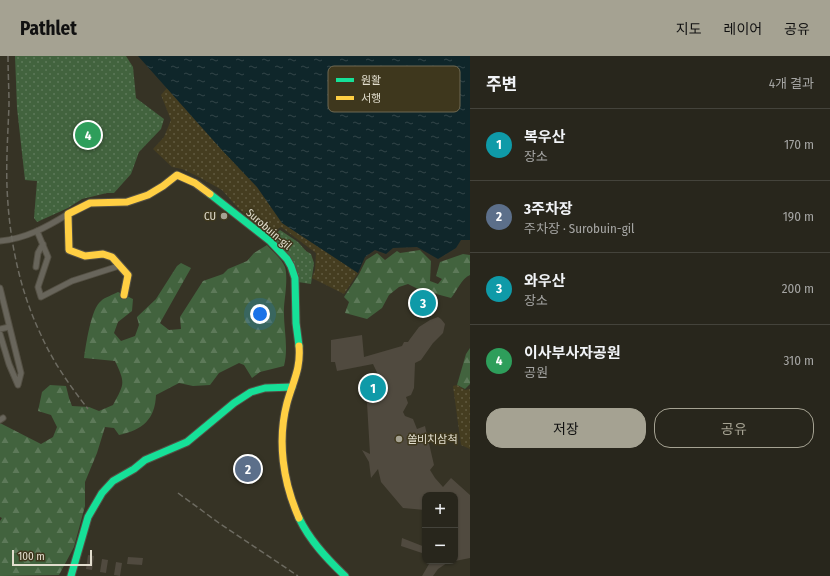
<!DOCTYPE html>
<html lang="ko">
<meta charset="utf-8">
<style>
:root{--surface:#28261c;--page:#343229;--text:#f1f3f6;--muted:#a5a5a3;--line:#44433b;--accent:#a5a292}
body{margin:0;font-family:"Fira Sans Condensed","Noto Sans KR",sans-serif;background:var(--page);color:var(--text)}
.controls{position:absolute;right:12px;bottom:12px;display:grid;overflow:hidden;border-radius:8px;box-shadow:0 1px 3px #0004}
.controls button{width:36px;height:36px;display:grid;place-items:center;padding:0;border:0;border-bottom:1px solid var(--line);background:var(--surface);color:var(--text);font:20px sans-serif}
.scale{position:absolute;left:12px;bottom:10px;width:80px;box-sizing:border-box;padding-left:4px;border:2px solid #e1ddcd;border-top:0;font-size:11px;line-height:14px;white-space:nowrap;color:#e1ddcd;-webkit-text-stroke:3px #3e371d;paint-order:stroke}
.you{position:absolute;left:260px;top:258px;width:14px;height:14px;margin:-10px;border:3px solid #fff;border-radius:50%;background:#1a73e8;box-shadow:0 0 0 6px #1a73e833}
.badge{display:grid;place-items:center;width:26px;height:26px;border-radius:50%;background:var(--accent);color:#fff;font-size:13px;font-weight:700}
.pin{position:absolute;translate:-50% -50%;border:2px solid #fff;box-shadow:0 1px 4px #0006}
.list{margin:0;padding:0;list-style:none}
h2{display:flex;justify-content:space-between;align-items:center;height:52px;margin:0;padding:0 16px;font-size:17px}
h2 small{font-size:13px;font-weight:400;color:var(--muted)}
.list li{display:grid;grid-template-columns:26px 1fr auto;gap:12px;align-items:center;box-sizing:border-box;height:72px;padding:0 16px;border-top:1px solid var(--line)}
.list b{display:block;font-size:15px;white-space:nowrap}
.list p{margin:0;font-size:13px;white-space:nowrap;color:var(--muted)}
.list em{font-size:13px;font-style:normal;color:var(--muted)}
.actions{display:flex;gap:8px;padding:12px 16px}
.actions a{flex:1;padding:9px 0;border:1px solid var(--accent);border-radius:16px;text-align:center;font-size:14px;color:var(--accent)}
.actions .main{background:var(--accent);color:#111}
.map{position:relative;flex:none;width:470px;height:520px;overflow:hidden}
header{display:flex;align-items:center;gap:24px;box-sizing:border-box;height:56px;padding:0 20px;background:var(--accent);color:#111}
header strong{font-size:19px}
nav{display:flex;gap:22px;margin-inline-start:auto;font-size:14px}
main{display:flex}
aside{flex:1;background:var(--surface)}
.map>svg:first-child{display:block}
.forest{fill:url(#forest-firs)}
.sand{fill:url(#sand-dots)}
.park{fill:url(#park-dots)}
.water{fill:url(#water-ripples)}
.building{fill:#504a3f}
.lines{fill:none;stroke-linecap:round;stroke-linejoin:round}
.street-casing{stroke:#545044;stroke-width:7}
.fast-casing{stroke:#545044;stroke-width:9}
.slow-casing{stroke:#545044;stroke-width:9}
.street{stroke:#68655b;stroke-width:5}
.fast{stroke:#16e098;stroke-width:7}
.slow{stroke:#ffcf43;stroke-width:7}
.rail{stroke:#6d6b61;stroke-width:1.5;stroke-dasharray:6 3;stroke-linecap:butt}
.poi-dot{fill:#a5a292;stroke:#3e371d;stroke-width:1.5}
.labels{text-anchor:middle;stroke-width:3;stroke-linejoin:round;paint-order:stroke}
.poi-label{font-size:11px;fill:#e1ddcd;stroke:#3e371d;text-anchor:end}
.street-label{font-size:11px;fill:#e1ddcd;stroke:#3e371d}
.key{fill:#3e371d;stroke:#6f6952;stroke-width:1}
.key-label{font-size:11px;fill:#e1ddcd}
</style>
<header>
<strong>Pathlet</strong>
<nav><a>지도</a><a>레이어</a><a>공유</a></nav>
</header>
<main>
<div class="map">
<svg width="470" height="520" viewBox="0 0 470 520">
<defs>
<pattern id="forest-firs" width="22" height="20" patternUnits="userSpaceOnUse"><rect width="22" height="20" fill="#42633e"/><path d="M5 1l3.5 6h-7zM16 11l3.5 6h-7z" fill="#5d7959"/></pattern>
<pattern id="sand-dots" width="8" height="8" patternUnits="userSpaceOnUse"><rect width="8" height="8" fill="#453d20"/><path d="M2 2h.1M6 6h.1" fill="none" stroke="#60593f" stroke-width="1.8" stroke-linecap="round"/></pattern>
<pattern id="park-dots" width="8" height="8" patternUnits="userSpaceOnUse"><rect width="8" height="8" fill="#42633e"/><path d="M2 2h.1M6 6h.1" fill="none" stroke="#5d7959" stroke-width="1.8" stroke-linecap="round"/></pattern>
<pattern id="water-ripples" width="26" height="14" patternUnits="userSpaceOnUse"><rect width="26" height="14" fill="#0f262a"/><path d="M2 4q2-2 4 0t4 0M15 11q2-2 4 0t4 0" fill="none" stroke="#324548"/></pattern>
</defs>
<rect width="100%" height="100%" fill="#363325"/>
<g class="forest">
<path d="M 267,189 C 272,195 282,203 285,211 C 288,221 285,240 284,251 C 283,271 289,290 284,310 L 260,316 L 252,322 L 244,309 L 239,307 L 219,317 L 210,329 L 193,330 L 179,327 L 156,339 C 155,363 143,374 119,379 L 114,372 L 105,371 L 97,397 L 85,426 L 85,450 L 74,491 L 59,519 L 0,520 L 0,465 L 2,462 L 0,461 L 0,367 L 41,388 L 53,381 L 57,371 L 51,359 L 38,355 L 42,336 L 50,329 L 66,330 L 69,342 L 72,350 L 89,351 L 99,355 L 113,349 C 124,328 126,328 115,305 L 84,302 C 86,289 91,252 101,245 C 105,241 113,239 118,236 L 133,243 L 132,255 L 118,266 L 114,277 L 121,285 L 135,280 L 139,269 L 137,261 L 156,243 L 177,210 L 181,207 L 191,212 L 160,267 L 169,274 L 181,273 L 180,261 L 203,225 L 223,218 L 228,213 L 247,205 L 254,197 Z"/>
<path d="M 420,194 L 431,205 L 430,225 L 438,228 L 442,223 L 436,220 L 440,206 L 463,198 L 470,199 L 470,219 C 461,223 457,235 451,242 L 418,233 L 408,228 L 399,231 L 389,239 L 382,252 L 367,263 L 345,257 L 349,246 L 344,241 L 359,218 L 366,204 L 377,197 L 385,204 L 397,195 L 400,197 Z"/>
<path d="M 470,292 L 470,328 L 465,333 L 457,329 L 466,298 Z"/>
</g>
<g class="sand">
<path d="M 167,32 L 221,93 L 257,131 L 282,167 L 358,217 L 344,238 L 312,222 L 315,214 L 316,197 L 281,171 L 271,177 L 256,168 L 238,152 L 222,134 L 197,120 L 182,113 L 172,111 L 153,93 L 164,81 L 171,64 L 161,39 Z"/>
<path d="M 457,329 L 465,334 L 470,333 L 470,393 L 461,389 L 453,330 Z"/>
</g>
<g class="park">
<path d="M 15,0 L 126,0 L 133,11 L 136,42 L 164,63 L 161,73 L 139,96 L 131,118 L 114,137 L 107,137 L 82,143 L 68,152 L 37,166 L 34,162 L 37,125 L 25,124 L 17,52 Z"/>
<path d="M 280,174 L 298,186 L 306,195 L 311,198 L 314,207 L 311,228 L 298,226 C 295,203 287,197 271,182 Z"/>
</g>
<path class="water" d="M 138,0 L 470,0 L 470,184 L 461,184 L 456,192 L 438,203 L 417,191 L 393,192 L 386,198 L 375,194 L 365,201 L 358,217 L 282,167 L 257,131 L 221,93 Z"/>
<g class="building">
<path d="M 438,261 L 441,263 L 445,268 L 443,277 L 433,287 L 421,304 L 415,307 L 414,332 L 411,339 L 406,341 L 408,347 L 403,356 L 405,360 L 413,363 L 417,373 L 425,370 L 434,409 L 430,414 L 435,422 L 443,431 L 451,422 L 470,439 L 470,502 L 455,505 L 455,439 L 425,439 L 425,454 L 403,452 L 381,426 L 378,413 L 371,422 L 369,406 L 362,394 L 370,398 L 367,347 L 380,335 L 383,329 L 373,308 L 337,315 L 335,306 L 331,306 L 331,284 L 362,279 L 364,301 L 402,290 L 404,286 L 408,286 L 410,283 L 419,271 L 430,264 Z"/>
<path d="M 402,482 L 425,491 L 425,498 L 401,490 Z"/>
<path d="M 88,499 L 94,500 L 92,514 L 86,513 Z"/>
<path d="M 128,501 L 143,502 L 142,509 L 127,508 Z"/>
<path d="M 102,503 L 108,504 L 106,517 L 100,516 Z"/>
<path d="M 428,505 L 450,505 L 438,513 L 433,520 L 422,520 L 429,508 Z"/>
<path d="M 116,506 L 122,507 L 120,520 L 114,519 Z"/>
</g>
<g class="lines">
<defs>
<g id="street">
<path d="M 37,175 L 48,201 L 38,231 L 41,241 L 72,225 L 119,210"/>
<path d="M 0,185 C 25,183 47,171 68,158"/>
<path d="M 36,211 L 38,197 L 43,188"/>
<path d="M 0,232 L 21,317 L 18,329 L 9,308 L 0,278"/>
<path d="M 0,273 L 9,271"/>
<path d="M 0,364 L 3,362"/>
</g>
<g id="fast">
<path d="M 210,138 L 270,185 L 287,203 L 291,210 L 295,222 L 296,267 L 299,290"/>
<path d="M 299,462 C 310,485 327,503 345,520"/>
<path d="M 71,520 L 88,461 L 102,437 L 113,425 L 134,413 L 145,404 L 187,386 L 234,347 L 251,336 L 265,332 L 292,331"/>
</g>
<g id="slow">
<path d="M 124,239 L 128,219 L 112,201 L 103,198 L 85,200 L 69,194 L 68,158 L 90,147 L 127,146 L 148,139 L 163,130 L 177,119 L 195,127 L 210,138"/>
<path d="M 299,290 C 301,313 293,325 287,347 C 277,385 283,426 299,462"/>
</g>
</defs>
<use href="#street" class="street-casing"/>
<use href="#fast" class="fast-casing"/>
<use href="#slow" class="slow-casing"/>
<use href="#street" class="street"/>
<use href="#fast" class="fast"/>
<use href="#slow" class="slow"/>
<g class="rail">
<path d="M 8,0 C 8,16 9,33 9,49 C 8,76 6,104 7,131 C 9,182 19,233 41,279 C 53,306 70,330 88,353"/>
<path d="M 178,437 L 219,467 L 298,520"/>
</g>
</g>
<g class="poi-dot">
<circle cx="224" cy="160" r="4"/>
<circle cx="399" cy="383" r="4"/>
</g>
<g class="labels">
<g class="poi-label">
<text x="216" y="164">CU</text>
<text x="407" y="387" text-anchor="start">쏠비치삼척</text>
</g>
<g class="street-label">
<text transform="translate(269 173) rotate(41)" y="4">Surobuin-gil</text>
</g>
</g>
<rect x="328" y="10" width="132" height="46" rx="6" class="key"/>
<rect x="336" y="22" width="18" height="4" fill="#16e098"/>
<rect x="336" y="40" width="18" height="4" fill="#ffcf43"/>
<g class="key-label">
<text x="361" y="28">원활</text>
<text x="361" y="46">서행</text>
</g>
</svg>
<div class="controls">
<button>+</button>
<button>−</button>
</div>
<div class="scale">100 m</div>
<div class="you"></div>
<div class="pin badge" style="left:373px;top:332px;background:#0f9aa8">1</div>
<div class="pin badge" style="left:248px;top:413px;background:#5c6f8a">2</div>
<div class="pin badge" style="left:423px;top:247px;background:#0f9aa8">3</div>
<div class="pin badge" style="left:88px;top:79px;background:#2e9e5b">4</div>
</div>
<aside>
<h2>주변<small>4개 결과</small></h2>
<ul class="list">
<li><span class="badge" style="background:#0f9aa8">1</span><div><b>복우산</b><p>장소</p></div><em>170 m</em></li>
<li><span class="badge" style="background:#5c6f8a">2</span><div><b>3주차장</b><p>주차장 · Surobuin-gil</p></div><em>190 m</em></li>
<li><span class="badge" style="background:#0f9aa8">3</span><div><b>와우산</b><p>장소</p></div><em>200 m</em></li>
<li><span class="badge" style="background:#2e9e5b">4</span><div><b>이사부사자공원</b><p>공원</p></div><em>310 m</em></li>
</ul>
<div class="actions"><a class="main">저장</a><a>공유</a></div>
</aside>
</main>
